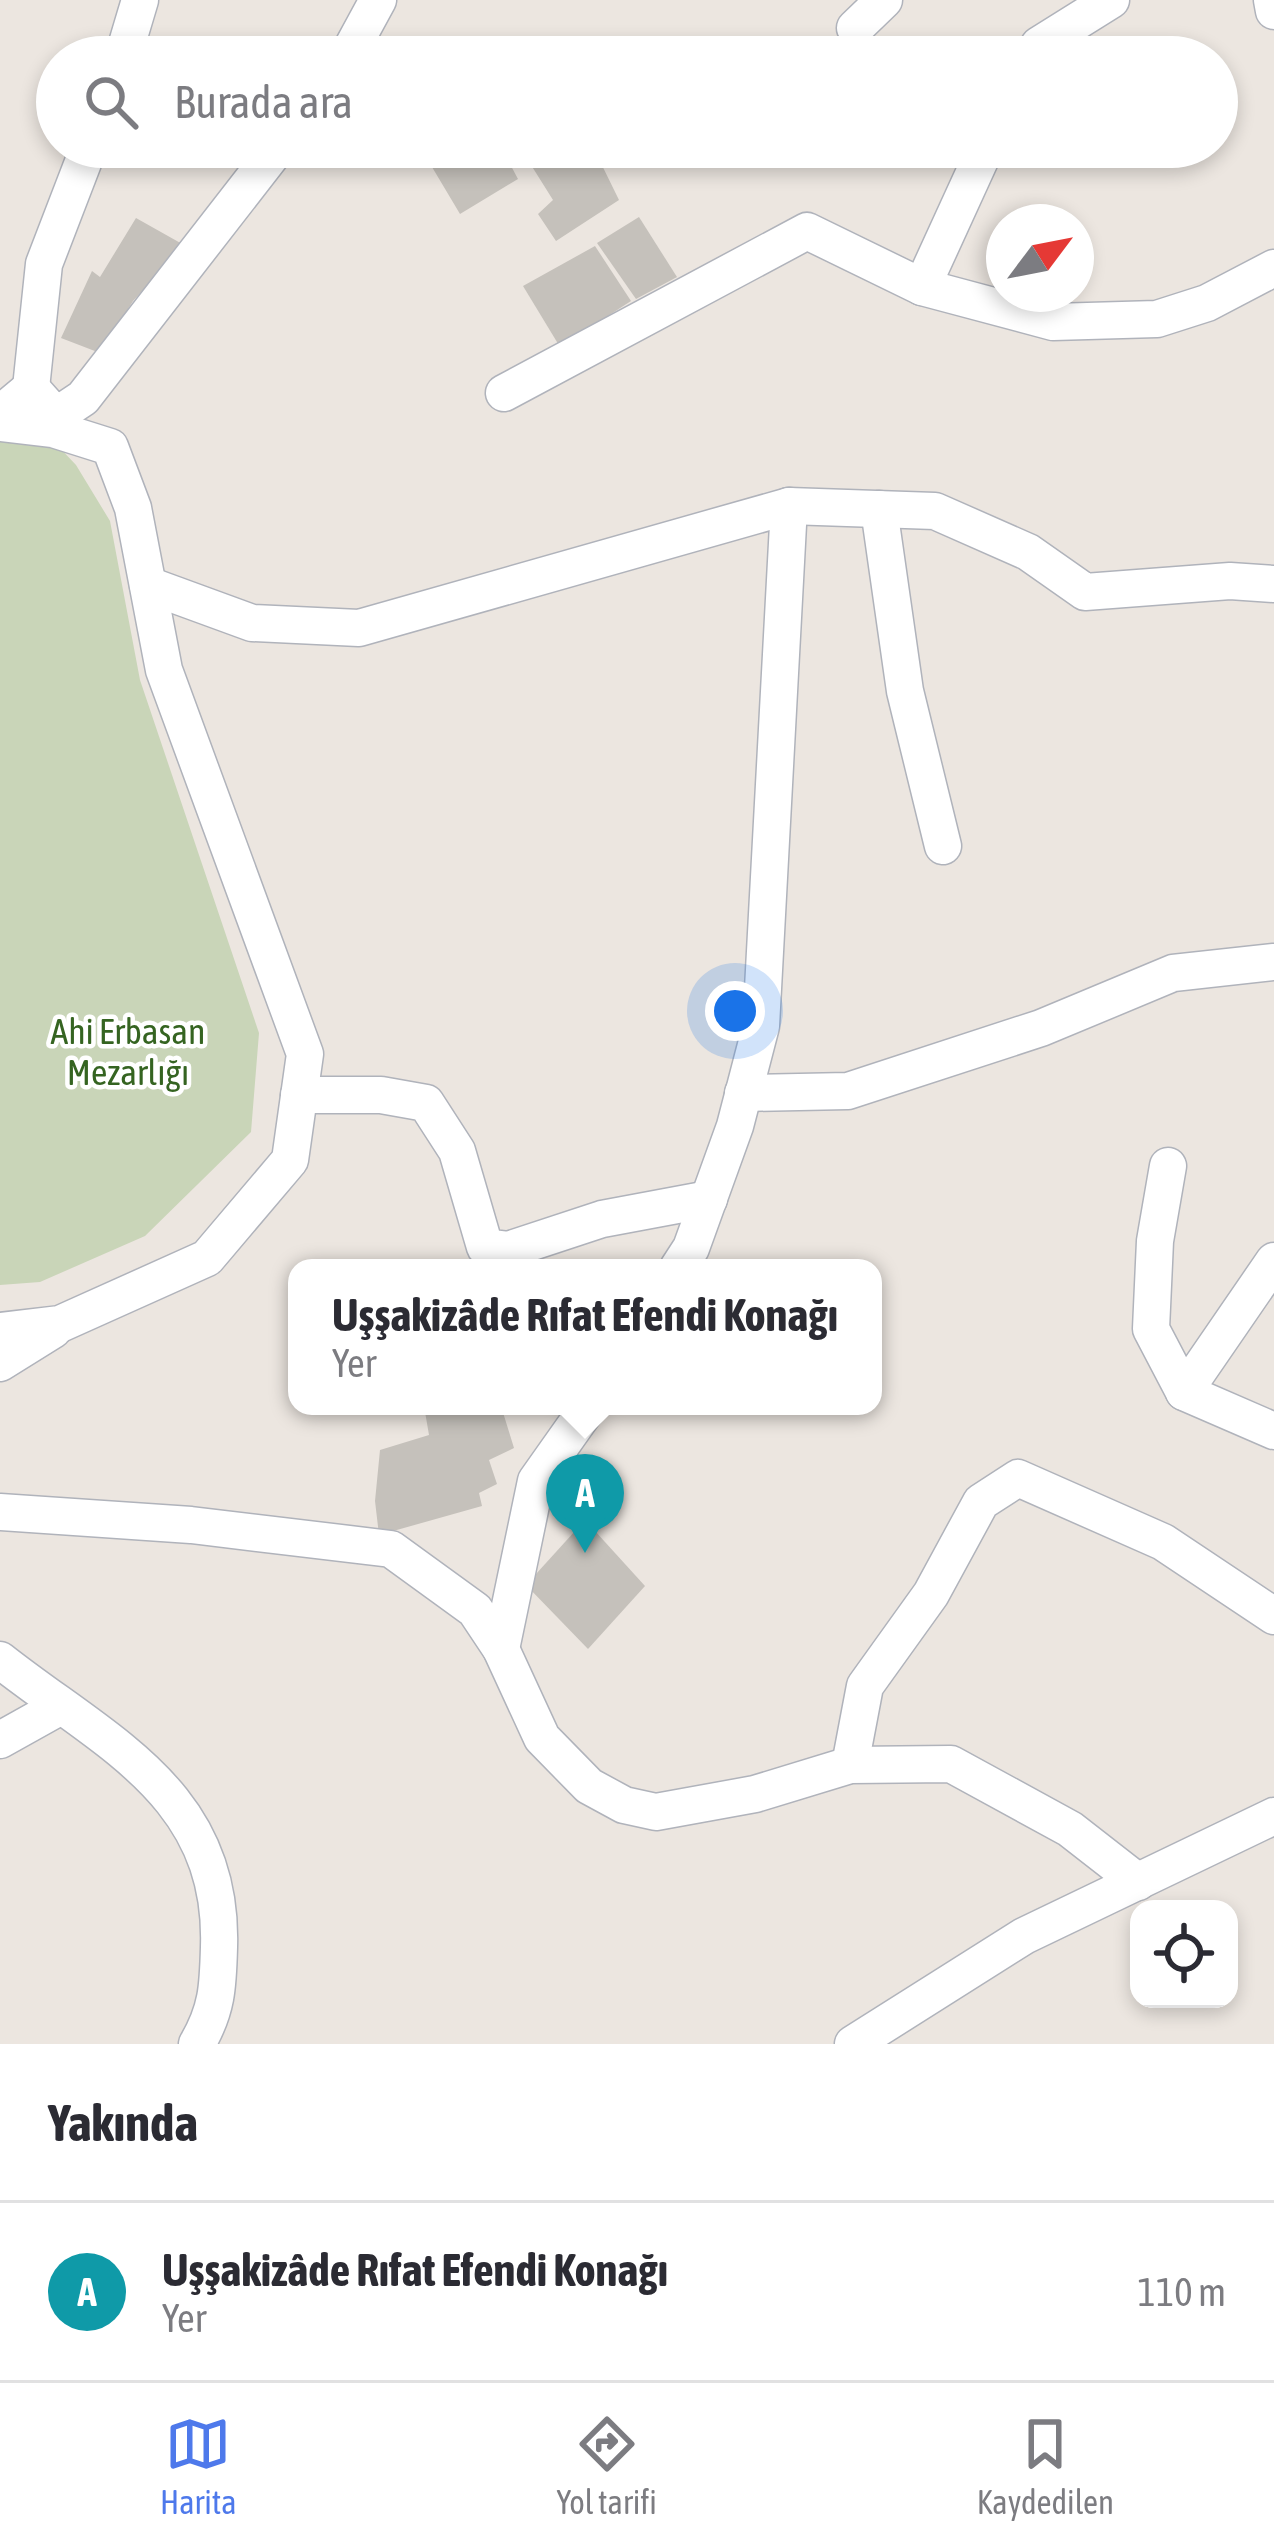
<!DOCTYPE html>
<html lang="tr">
<meta charset="utf-8">
<style>
:root{--surface:#fff;--page:#f2f2f3;--text:#2b2b33;--muted:#7c7c81;--line:#e1e1e2;--accent:#4e79eb}
body{margin:0;font-family:"Asap Condensed",sans-serif;background:var(--page);color:var(--text)}
.controls{position:absolute;right:36px;bottom:36px;display:grid;overflow:hidden;border-radius:24px;box-shadow:0 6px 18px #0003}
.controls button{width:108px;height:108px;display:grid;place-items:center;padding:0;border:0;border-bottom:3px solid var(--line);background:var(--surface);color:var(--text);font:60px sans-serif}
.compass{position:absolute;left:986px;top:204px;width:108px;height:108px;border-radius:50%;background:var(--surface);box-shadow:0 6px 18px #0003;rotate:58deg}
.you{position:absolute;left:735px;top:1011px;width:42px;height:42px;margin:-30px;border:9px solid #fff;border-radius:50%;background:#1a73e8;box-shadow:0 0 0 18px #1a73e833}
.badge{display:grid;place-items:center;width:78px;height:78px;border-radius:50%;background:var(--accent);color:#fff;font-size:39px;font-weight:700}
.pin{position:absolute;translate:-50% -99px;filter:drop-shadow(0 3px 6px #0008)}
.pin::after{content:'';position:absolute;top:63px;width:42px;height:36px;background:inherit;clip-path:polygon(0 0,100% 0,50% 100%)}
.popup{position:absolute;left:288px;top:1259px;width:594px;height:156px;box-sizing:border-box;display:grid;place-content:center;border-radius:24px;background:var(--surface);filter:drop-shadow(0 3px 9px #0005);font-size:39px;white-space:nowrap;color:var(--muted)}
.popup b{font-size:45px;color:var(--text)}
.popup::after{content:'';position:absolute;left:50%;top:100%;margin-left:-24px;border:24px solid transparent;border-top-color:var(--surface)}
.list{margin:0;padding:0;list-style:none}
h2{display:flex;justify-content:space-between;align-items:center;height:156px;margin:0;padding:0 48px;font-size:51px}
h2 small{font-size:39px;font-weight:400;color:var(--muted)}
.list li{display:grid;grid-template-columns:78px 1fr auto;gap:36px;align-items:center;box-sizing:border-box;height:180px;padding:0 48px;border-top:3px solid var(--line)}
.list b{display:block;font-size:45px;white-space:nowrap}
.list p{margin:0;font-size:39px;white-space:nowrap;color:var(--muted)}
.list em{font-size:39px;font-style:normal;color:var(--muted)}
.icon{flex:none;width:66px;height:66px;fill:none;stroke:currentColor;stroke-width:2;stroke-linecap:round;stroke-linejoin:round}
.map{position:relative;flex:none;width:1274px;height:2044px;overflow:hidden}
.search{position:absolute;background:var(--surface);box-shadow:0 6px 18px #0003;left:36px;right:36px;top:36px;height:132px;display:flex;align-items:center;gap:30px;box-sizing:border-box;padding:0 42px;border-radius:66px;color:var(--muted);font-size:45px}
.sheet{height:336px;background:var(--surface)}
nav{display:flex;justify-content:space-around;align-items:center;box-sizing:border-box;height:168px;border-top:3px solid var(--line);background:var(--surface);font-size:33px;color:var(--muted)}
nav a{display:grid;justify-items:center;gap:6px}
nav .on{color:var(--accent)}
.map>svg:first-child{display:block}
.cemetery{fill:#c9d5b8}
.building{fill:#c5c1bb}
.lines{fill:none;stroke-linecap:round;stroke-linejoin:round}
.street-casing{stroke:#b0b3bb;stroke-width:39}
.street{stroke:#fff;stroke-width:36}
.labels{text-anchor:middle;stroke-width:9;stroke-linejoin:round;paint-order:stroke}
.park-label{font-size:36px;fill:#356421;stroke:#fff}
</style>
<div class="map">
<svg width="1274" height="2044" viewBox="0 0 1274 2044">
<rect width="100%" height="100%" fill="#ece6e0"/>
<path class="cemetery" d="M 38,425 L 76,465 L 110,521 L 140,680 L 259,1033 L 251,1132 L 145,1236 L 40,1282 L 0,1285 L 0,436 Z"/>
<g class="building">
<path d="M 441,147 L 501,147 L 518,179 L 460,214 L 432,167 L 446,157 Z"/>
<path d="M 593,147 L 619,200 L 556,241 L 538,214 L 553,200 L 521,149 Z"/>
<path d="M 639,217 L 677,277 L 636,299 L 597,243 Z"/>
<path d="M 136,218 L 184,245 L 133,301 L 100,353 L 61,338 L 92,271 L 100,277 Z"/>
<path d="M 595,246 L 631,301 L 560,347 L 523,286 Z"/>
<path d="M 424,1406 L 501,1406 L 514,1448 L 489,1460 L 497,1484 L 479,1493 L 482,1506 L 379,1535 L 375,1501 L 380,1450 L 429,1435 Z"/>
<path d="M 585,1520 L 645,1586 L 588,1649 L 526,1585 Z"/>
</g>
<g class="lines">
<defs>
<g id="street">
<path d="M 1272,0 L 1274,11"/>
<path d="M 855,28 L 884,0"/>
<path d="M 123,57 L 140,0"/>
<path d="M 347,57 L 378,0"/>
<path d="M 1031,57 L 1039,45 L 1111,0"/>
<path d="M 922,287 L 986,147"/>
<path d="M 31,388 L 44,264 L 89,147"/>
<path d="M 504,393 L 807,231 L 922,287 L 1053,322 L 1157,319 L 1207,303 L 1274,268"/>
<path d="M 0,414 L 31,388 L 56,416 L 83,398 L 278,147"/>
<path d="M 0,423 L 53,429 L 110,447 L 133,508 L 164,670 L 305,1054 L 290,1160 L 207,1258 L 60,1324 L 0,1331"/>
<path d="M 879,509 L 905,691 L 943,846"/>
<path d="M 148,585 L 252,623 L 359,628 L 789,506 L 935,511 L 1028,552 L 1085,592 L 1230,581 L 1274,584"/>
<path d="M 743,1093 L 848,1091 L 1041,1028 L 1173,973 L 1274,962"/>
<path d="M 299,1095 L 381,1095 L 426,1103 L 457,1151 L 485,1247 L 508,1250 L 602,1219 L 709,1199"/>
<path d="M 1168,1166 L 1155,1241 L 1151,1329 L 1184,1392 L 1274,1431"/>
<path d="M 678,1268 L 691,1248 L 735,1126 L 761,1026 L 789,506"/>
<path d="M 0,1363 L 53,1330"/>
<path d="M 1184,1392 L 1274,1261"/>
<path d="M 0,1512 L 191,1525 L 391,1549 L 475,1610 L 501,1649 L 542,1738 L 589,1786 L 624,1805 L 656,1812 L 755,1794 L 850,1765 L 951,1764 L 1070,1829 L 1138,1882"/>
<path d="M 501,1649 L 536,1481 L 589,1406"/>
<path d="M 0,1660 C 105,1743 224,1793 219,1947 C 218,1987 217,2010 197,2044"/>
<path d="M 0,1740 L 61,1706"/>
<path d="M 850,1765 L 865,1686 L 931,1594 L 981,1502 L 1018,1478 L 1163,1542 L 1274,1616"/>
<path d="M 853,2044 L 1024,1936 L 1274,1816"/>
</g>
</defs>
<use href="#street" class="street-casing"/>
<use href="#street" class="street"/>
</g>
<g class="labels">
<g class="park-label">
<text x="128" y="1044">Ahi Erbasan<tspan x="128" dy="41">Mezarlığı</tspan></text>
</g>
</g>
</svg>
<div class="controls">
<button><svg class="icon" aria-label="locate" viewBox="0 0 24 24"><circle cx="12" cy="12" r="6"/><path d="M12 2v4M12 18v4M2 12h4M18 12h4"/></svg></button>
</div>
<svg class="compass" viewBox="-18 -18 36 36"><path d="M0-13l5 13h-10z" fill="#e53935"/><path d="M0 13l5-13h-10z" fill="#7c7c81"/></svg>
<div class="you"></div>
<div class="pin badge" style="left:585px;top:1553px;background:#0f9aa8">A</div>
<div class="popup"><b>Uşşakizâde Rıfat Efendi Konağı</b>Yer</div>
<div class="search"><svg class="icon" aria-label="search" viewBox="0 0 24 24"><circle cx="10" cy="10" r="6"/><path d="M15 15l6 6"/></svg>Burada ara</div>
</div>
<section class="sheet">
<h2>Yakında<small></small></h2>
<ul class="list">
<li><span class="badge" style="background:#0f9aa8">A</span><div><b>Uşşakizâde Rıfat Efendi Konağı</b><p>Yer</p></div><em>110 m</em></li>
</ul>
</section>
<nav>
<a class="on"><svg class="icon" aria-label="map" viewBox="0 0 24 24"><path d="M3 6l6-2 6 2 6-2v14l-6 2-6-2-6 2zM9 4v14M15 6v14"/></svg>Harita</a>
<a><svg class="icon" aria-label="directions" viewBox="0 0 24 24"><path d="M12 3l9 9-9 9-9-9zM9 14v-3h6M13 9l2 2-2 2"/></svg>Yol tarifi</a>
<a><svg class="icon" aria-label="saved" viewBox="0 0 24 24"><path d="M7 4h10v16l-5-4-5 4z"/></svg>Kaydedilen</a>
</nav>
